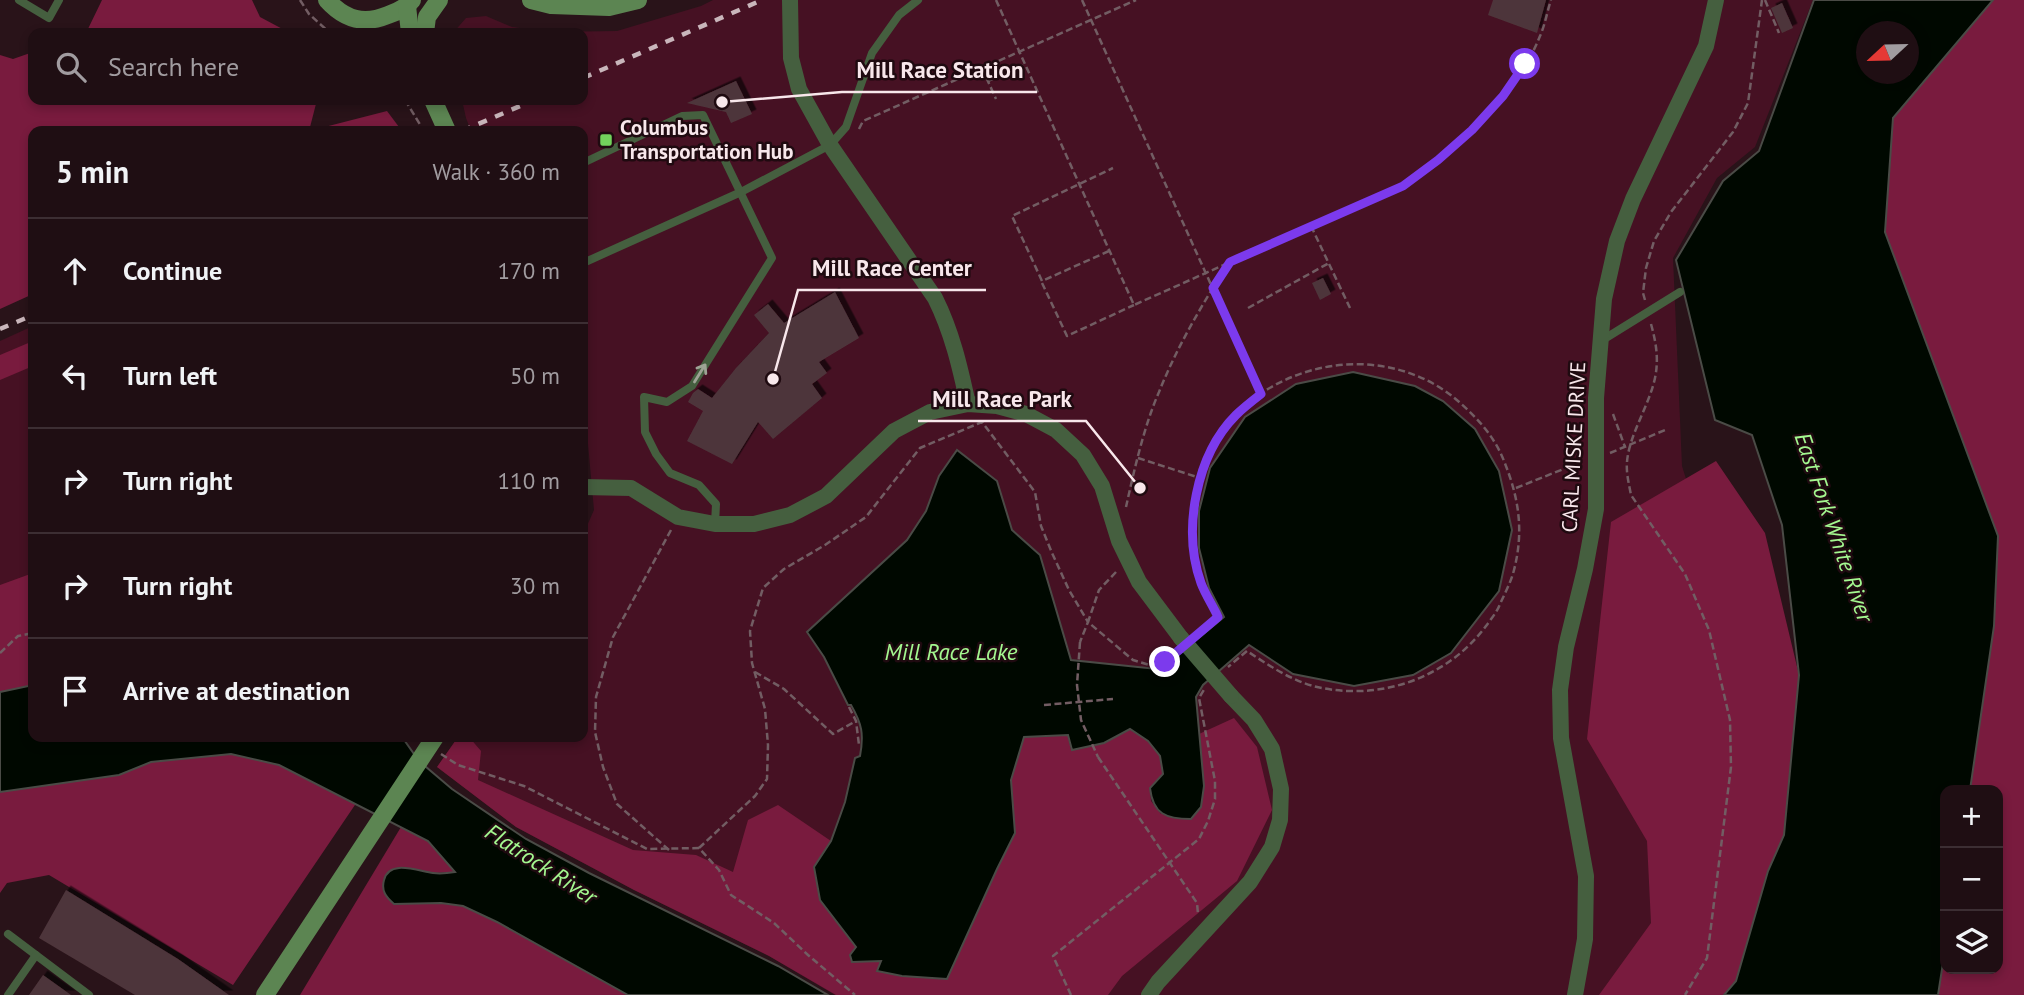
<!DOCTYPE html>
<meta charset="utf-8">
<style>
:root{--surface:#1f0e13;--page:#27171c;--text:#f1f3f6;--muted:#a19ca0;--line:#3c2e33}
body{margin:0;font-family:"PT Sans",sans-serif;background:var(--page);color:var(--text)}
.controls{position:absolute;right:21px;bottom:21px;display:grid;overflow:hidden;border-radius:14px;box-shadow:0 4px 10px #0003}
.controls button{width:63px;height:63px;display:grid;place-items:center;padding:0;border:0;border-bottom:2px solid var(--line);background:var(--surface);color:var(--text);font:35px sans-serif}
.compass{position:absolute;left:1856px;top:21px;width:63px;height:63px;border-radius:50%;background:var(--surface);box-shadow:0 4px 10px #0003;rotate:248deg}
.stop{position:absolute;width:21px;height:21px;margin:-16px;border:5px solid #7c3aed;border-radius:50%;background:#fff}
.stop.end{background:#7c3aed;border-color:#fff;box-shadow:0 2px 7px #0008}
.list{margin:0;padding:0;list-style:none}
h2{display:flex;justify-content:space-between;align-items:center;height:91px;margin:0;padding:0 28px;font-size:30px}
h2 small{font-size:23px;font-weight:400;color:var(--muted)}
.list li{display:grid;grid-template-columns:46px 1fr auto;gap:21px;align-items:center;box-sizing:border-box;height:105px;padding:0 28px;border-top:2px solid var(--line)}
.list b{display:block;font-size:26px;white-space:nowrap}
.list em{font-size:23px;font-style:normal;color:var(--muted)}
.icon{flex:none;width:38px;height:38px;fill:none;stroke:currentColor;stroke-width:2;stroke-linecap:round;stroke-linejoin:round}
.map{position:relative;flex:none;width:2024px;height:995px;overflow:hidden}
.search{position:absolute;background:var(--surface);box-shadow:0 4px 10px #0003;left:28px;top:28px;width:560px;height:77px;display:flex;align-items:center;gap:18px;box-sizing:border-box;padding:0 24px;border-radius:14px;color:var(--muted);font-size:26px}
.panel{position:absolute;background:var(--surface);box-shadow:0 4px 10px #0003;left:28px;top:126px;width:560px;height:616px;border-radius:14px}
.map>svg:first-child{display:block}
.green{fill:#461123}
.forest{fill:#791b3e}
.water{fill:#000800;stroke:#4a4b46;stroke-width:2;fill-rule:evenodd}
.building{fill:#4e353b;filter:url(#shadow)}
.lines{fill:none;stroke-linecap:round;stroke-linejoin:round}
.path{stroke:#725d63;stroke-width:2.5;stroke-dasharray:7 3.5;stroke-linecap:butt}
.service{stroke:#455f3f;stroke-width:8}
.minor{stroke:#455f3f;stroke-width:16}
.secondary{stroke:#5c8552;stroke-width:18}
.rail{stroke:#c9b6bb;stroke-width:4.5;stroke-dasharray:9 9;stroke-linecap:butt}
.path-bridge{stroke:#725d63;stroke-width:2.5;stroke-dasharray:7 3.5;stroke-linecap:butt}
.minor-bridge{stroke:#455f3f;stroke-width:16}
.secondary-bridge{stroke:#5c8552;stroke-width:18}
.oneway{stroke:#9ea395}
.route{stroke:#7c3aed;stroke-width:9}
.poi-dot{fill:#73d25c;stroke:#1f0a10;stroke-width:2.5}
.labels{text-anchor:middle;stroke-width:5;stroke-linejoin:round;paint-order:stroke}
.poi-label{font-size:21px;font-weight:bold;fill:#f8e7eb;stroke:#1f0a10;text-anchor:start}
.street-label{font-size:21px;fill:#f8e7eb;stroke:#1f0a10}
.water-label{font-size:23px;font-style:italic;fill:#a4f890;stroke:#1f0a10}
.leader{fill:none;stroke:#f8e7eb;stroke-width:2.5}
.callout-dot{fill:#f8e7eb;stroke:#1f0a10;stroke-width:2.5}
.callout-label{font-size:23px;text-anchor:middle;font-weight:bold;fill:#f8e7eb;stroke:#1f0a10;stroke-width:5;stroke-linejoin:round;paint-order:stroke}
</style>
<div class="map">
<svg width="2024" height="995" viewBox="0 0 2024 995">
<defs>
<filter id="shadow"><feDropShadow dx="4.5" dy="-4.5" stdDeviation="0" flood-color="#0009"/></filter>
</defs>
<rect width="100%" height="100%" fill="#291319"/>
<g class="green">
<path d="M 713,0 L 1813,0 L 1755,147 L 1717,178 L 1673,258 L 1682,466 L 1756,704 L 1718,995 L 835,995 L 769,956 L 634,890 L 516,827 L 437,767 L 458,737 L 583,737 L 583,535 L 594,510 L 585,411 L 583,406 L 583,131 L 471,131 L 466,118 L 462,100 L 583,100 L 583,33 L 453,33 L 466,18 L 486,16 L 512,27 L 550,32 L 617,31 L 701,6 Z"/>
<path d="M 33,326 L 33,685 L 0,692 L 0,341 Z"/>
</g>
<g class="forest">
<path d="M 102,0 L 252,0 L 260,17 L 290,33 L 86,33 Z"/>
<path d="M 1993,0 L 2024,0 L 2024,995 L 1938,995 L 1945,950 L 1945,969 L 1998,969 L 1998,790 L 1970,790 L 1994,626 L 1885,232 L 1892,118 Z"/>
<path d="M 33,52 L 33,100 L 317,100 L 309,131 L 387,111 L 402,131 L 33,131 L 33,294 L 0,309 L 0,55 L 13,59 Z"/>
<path d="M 33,341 L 33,366 L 0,380 L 0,355 Z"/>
<path d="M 1716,461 L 1765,533 L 1799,675 L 1784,835 L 1768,871 L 1736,981 L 1724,995 L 1599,995 L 1651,923 L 1647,841 L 1587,739 L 1611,522 Z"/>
<path d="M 33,573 L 33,737 L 401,737 L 233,985 L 49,875 L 7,883 L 0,893 L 0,585 Z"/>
<path d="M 1234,718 L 1257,747 L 1272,810 L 1237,881 L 1122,976 L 1108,995 L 836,995 L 769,956 L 634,890 L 516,827 L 437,767 L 458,737 L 469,737 L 481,751 L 478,780 L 633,850 L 696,855 L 733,872 L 748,820 L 778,805 L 831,841 L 814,867 L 820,900 L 856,947 L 882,961 L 878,971 L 997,869 L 1015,833 L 1011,780 L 1024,737 L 1068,735 L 1071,750 L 1104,743 L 1130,729 L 1148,741 L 1160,756 L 1163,774 L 1150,788 L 1151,801 L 1161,814 L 1204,786 L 1199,734 Z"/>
<path d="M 401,827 L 428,841 L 456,872 L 434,873 L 412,869 L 413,904 L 441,903 L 463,906 L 497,922 L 628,995 L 300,995 Z"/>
</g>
<g class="water">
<path d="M 1814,0 L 1993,0 L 1893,118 L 1885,232 L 1998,536 L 1994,626 L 1970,790 L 1945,790 L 1945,950 L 1938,995 L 1724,995 L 1736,981 L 1768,871 L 1784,835 L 1799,675 L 1782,525 L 1752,435 L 1715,420 L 1676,260 L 1723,181 L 1759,151 ZM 1867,32 L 1909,32 L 1909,74 L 1867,74 Z"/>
<path d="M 1353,372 L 1415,386 L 1443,401 L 1475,429 L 1499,471 L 1512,530 L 1499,591 L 1451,653 L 1413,675 L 1354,686 L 1293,674 L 1249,645 L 1203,685 L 1196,697 L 1204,786 L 1201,807 L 1191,819 C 1166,819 1153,814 1150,788 L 1163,774 L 1160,756 L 1148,741 L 1130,729 L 1104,743 L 1072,750 L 1068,735 L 1024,737 L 1011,780 L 1015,833 L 997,869 L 947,979 L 902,976 L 877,971 L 881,961 L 852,962 L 850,955 L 856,947 L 820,900 L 814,867 L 831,841 L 845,802 L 855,758 L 860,756 C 864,734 862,724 851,705 L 848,705 L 824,657 L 807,632 L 907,540 L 926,511 L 939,476 L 957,450 L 997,481 L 1012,530 L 1040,555 L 1071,660 L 1157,669 L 1177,656 L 1224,617 L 1209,588 L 1199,548 L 1199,511 L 1210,468 L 1245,417 L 1296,384 Z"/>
<path d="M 33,685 L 33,737 L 402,737 L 419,761 L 452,789 L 526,839 L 589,873 L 778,966 L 828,995 L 628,995 L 497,922 L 463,906 L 441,903 L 394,904 C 386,897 381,891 384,880 C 389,859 418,871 433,873 C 440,874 449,873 455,872 L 428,841 L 279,765 L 231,754 L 151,762 L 119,775 L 0,792 L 0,692 Z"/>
</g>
<g class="building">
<path d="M 1493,0 L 1546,0 L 1537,33 L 1488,15 Z"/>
<path d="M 1782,3 L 1793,28 L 1782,33 L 1771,8 Z"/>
<path d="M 736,81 L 752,114 L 731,123 L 726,112 L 687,103 Z"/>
<path d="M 1323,278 L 1331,294 L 1320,300 L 1312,283 Z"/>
<path d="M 835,292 L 859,338 L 819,362 L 827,373 L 812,384 L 822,398 L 773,439 L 758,422 L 732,464 L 687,441 L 703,411 L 688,402 L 693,393 L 698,389 L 712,398 L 736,368 L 769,333 L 754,315 L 768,304 L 784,323 Z"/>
<path d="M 66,890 L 178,959 L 229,995 L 135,995 L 39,938 Z"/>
<path d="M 43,975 L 71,995 L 29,995 Z"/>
</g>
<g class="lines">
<g class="path">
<path d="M 300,0 L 309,14 L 330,33"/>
<path d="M 996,0 L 1134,305 L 1403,185 C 1455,149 1516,97 1540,36 C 1545,25 1547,12 1551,0"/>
<path d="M 1082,0 L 1261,395"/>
<path d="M 1765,0 L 1779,33"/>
<path d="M 982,68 L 996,99"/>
<path d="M 988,81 L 1025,65"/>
<path d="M 405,100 L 424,131"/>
<path d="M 859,129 L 863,121 L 1136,0"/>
<path d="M 1311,226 L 1350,308"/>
<path d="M 1109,251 L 1042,281 L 1012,216 L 1113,168"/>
<path d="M 1042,283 L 1067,336 L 1134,305"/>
<path d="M 1645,300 L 1643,293 L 1646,268 L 1654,241 L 1671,212 L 1733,132 L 1748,103 L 1762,0"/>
<path d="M 1248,308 L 1329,263"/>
<path d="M 1651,324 C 1656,342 1659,359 1655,378 C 1649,406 1629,435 1627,462 C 1626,473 1629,484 1631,495 L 1685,574 L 1709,630 L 1730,720 L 1731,767 L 1707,958 L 1685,995"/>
<path d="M 1613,414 L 1625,447"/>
<path d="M 1610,453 L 1665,430"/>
<path d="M 1138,458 L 1200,478"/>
<path d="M 1516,488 L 1581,462"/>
<path d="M 1126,507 C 1134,471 1144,426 1159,392 C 1177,347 1202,304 1229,263"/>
<path d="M 1116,572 L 1099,590 L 1088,622 L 1133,660 L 1153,666 C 1160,661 1167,659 1174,653"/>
<path d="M 1198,633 L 1218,617 C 1213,606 1206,595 1202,584 C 1192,559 1190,521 1195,495 C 1196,488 1199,481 1202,475 C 1209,454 1220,432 1235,415 C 1292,357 1387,346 1452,396 C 1474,414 1494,435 1504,461 C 1519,498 1524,531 1514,570 C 1511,582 1505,593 1500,604 C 1497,612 1491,619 1486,626 C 1448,677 1384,700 1322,688 C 1294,683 1270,666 1247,651 L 1228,667"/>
<path d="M 0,653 L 18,636 L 33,633"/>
<path d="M 755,672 L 784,689 L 833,734 L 856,721"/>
<path d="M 1044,705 L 1113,699"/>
<path d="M 849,707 L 856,721 L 859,745"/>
<path d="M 441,754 L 458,765 L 524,786 L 647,849 L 699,848 L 719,870 L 731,895 L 774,923 L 808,955 L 855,995"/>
<path d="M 1098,757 L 1197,903 L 1198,914"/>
<path d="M 699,848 L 755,796 L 767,779 L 768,745 L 765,709 L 752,663 L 750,631 L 763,588 L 784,569 L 825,545 L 866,517 L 920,448 L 982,422 L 1035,492 L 1041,526 L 1052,553 L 1069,590 L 1088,622 L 1080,642"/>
<path d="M 669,850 L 617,804 L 603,767 L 595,732 L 596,697 L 613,637 L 671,530"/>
<path d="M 1071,995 L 1053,956 L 1199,839 L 1208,821 L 1215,799 L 1215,781 L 1199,698 L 1205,688"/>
</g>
<g class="service">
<path d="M 19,0 L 49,18 L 59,0"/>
<path d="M 583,163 L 682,116 L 703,115 L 772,258 L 692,386 L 667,402 L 644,397 L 645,432 L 656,454 L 670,473 L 699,485 L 716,504 L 715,524"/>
<path d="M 583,263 L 741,192 L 830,145 L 846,127 L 872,53 L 899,15 L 918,0"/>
<path d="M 1601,341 L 1680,292"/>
<path d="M 8,934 L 89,995"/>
<path d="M 8,995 L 36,955"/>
</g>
<g class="minor">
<path d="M 790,0 L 791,58 L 799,89 L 830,145 L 935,298 C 952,332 960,367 968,404"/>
<path d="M 583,487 L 631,488 L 678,517 L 715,524 L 754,524 L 790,515 L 826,496 L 894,431 L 930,412 L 968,404 L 997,406 L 1026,414 L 1056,430 L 1083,455 L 1102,486 L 1119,541 L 1139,582 L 1181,638"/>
<path d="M 1149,995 L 1158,982 L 1250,882 L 1272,847 L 1280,820 L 1281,789 L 1272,749 L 1254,720 L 1231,696"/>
<path d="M 1575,995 L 1585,939 L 1586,876 L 1561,738 L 1560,690 L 1566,647 L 1585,569 L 1596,509 L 1596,398 L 1604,299 L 1617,241 L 1633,199 L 1706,46 L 1716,0"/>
</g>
<g class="secondary">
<path d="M 327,0 C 345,20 364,25 388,15 C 397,12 406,8 412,0"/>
<path d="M 531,0 L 551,5 L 609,7 L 638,0"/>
<path d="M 407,6 L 410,33"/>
<path d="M 425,33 L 427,17 L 439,0"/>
<path d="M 433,100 L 447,131"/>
</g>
<g class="rail">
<path d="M 583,78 L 762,0"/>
<path d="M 462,131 L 534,100"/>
<path d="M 0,329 L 33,315"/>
</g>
<path class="path-bridge" d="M 1080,642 L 1077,685 L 1081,720 L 1098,757"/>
<path class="minor-bridge" d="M 1181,638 L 1231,696"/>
<path class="secondary-bridge" d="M 265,995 L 435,737"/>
</g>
<defs><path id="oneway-shaft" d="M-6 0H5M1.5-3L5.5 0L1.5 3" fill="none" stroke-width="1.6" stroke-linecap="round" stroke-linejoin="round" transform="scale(1.75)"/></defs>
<use class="oneway" href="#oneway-shaft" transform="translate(700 373) rotate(-58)"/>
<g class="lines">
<path class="route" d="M 1165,662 L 1218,617 C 1213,606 1205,594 1201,583 C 1182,530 1196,455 1236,415 C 1243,408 1252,401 1261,394 L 1213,288 L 1230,262 L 1403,186 L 1438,160 L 1472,130 L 1503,96 L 1525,64"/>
</g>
<rect class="poi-dot" x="599" y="133" width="14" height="14" rx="3.5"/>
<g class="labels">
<g class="poi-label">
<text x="620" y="135">Columbus<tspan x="620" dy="24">Transportation Hub</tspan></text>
</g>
<g class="street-label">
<text transform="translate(1574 447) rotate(-87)" y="7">CARL MISKE DRIVE</text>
</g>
<g class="water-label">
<text transform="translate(1834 527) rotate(71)" y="8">East Fork White River</text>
<text x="951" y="660">Mill Race Lake</text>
<text transform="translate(541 864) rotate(33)" y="8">Flatrock River</text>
</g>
</g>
<path class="leader" d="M722 102L842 92H1037M773 379L798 290H986M1140 488L1086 421H918"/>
<g class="callout-dot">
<circle cx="722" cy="102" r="7"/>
<circle cx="773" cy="379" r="7"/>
<circle cx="1140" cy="488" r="7"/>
</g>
<g class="callout-label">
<text x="940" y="78">Mill Race Station</text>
<text x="892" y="276">Mill Race Center</text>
<text x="1002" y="407">Mill Race Park</text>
</g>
</svg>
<div class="controls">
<button>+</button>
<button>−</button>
<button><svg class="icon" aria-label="layers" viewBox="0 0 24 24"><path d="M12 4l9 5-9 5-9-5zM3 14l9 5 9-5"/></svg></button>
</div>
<svg class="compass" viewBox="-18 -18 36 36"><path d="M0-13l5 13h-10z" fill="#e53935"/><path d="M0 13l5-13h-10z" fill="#a19ca0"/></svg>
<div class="stop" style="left:1525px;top:64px"></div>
<div class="stop end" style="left:1165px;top:662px"></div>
<div class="search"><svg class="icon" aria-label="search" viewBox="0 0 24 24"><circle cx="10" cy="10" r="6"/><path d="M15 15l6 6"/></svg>Search here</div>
<section class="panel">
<h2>5 min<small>Walk · 360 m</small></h2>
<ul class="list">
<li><svg class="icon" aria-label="ahead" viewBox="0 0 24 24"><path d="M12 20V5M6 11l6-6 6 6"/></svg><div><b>Continue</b></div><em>170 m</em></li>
<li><svg class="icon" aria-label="left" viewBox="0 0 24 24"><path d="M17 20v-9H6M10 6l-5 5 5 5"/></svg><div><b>Turn left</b></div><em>50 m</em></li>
<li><svg class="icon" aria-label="right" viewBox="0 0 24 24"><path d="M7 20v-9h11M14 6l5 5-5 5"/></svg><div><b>Turn right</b></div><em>110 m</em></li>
<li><svg class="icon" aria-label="right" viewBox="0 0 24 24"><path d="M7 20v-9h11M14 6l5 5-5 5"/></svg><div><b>Turn right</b></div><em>30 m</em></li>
<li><svg class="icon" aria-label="arrive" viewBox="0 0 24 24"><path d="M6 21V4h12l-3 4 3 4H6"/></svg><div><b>Arrive at destination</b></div></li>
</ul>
</section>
</div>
